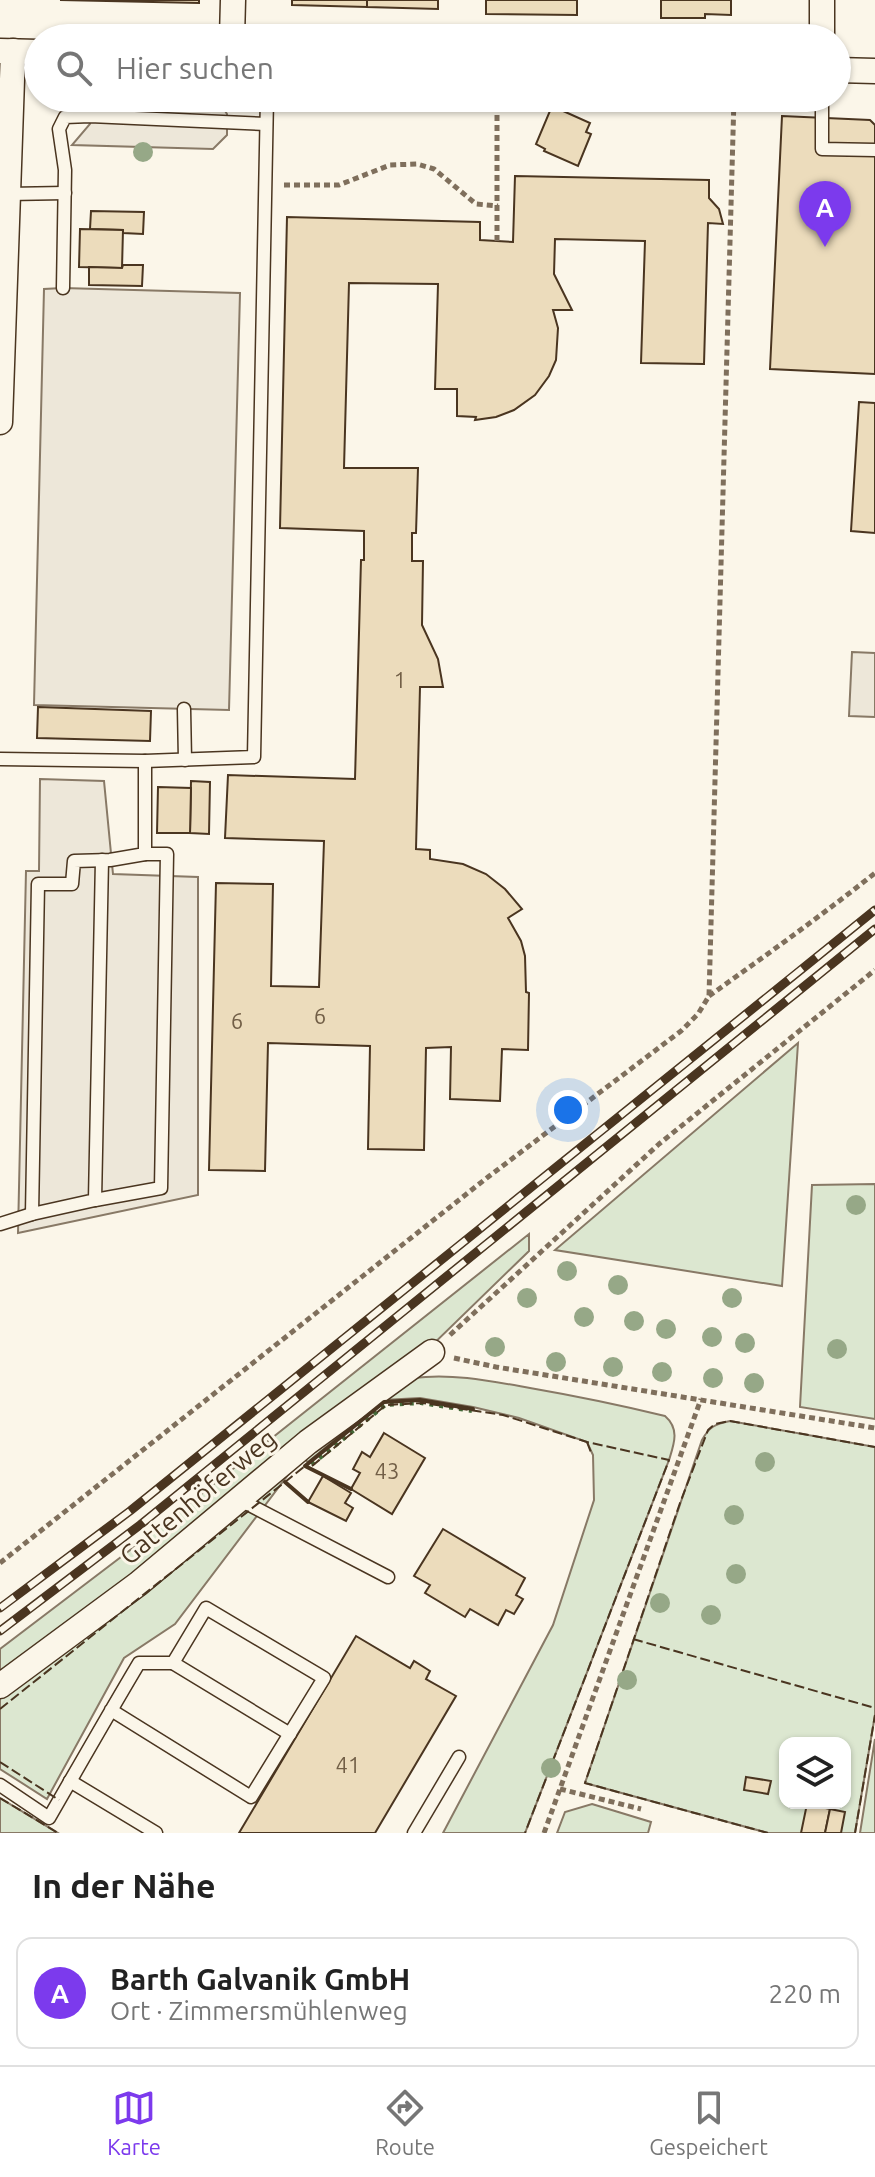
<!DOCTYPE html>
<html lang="de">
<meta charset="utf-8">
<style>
:root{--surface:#fff;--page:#f6f6f6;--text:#222;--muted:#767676;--line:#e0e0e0;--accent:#7c3aed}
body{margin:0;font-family:Ubuntu,sans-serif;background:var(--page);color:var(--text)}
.controls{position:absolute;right:24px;bottom:24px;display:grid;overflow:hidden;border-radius:16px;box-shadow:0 2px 6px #0004}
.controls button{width:72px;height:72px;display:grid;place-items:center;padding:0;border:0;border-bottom:2px solid var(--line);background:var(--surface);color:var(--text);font:40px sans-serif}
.you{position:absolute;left:568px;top:1110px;width:28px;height:28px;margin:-20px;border:6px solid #fff;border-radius:50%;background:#1a73e8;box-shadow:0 0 0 12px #1a73e833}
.badge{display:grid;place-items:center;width:52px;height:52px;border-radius:50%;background:var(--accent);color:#fff;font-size:26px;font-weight:700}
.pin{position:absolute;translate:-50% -66px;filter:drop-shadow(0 2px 4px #0008)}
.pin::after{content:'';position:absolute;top:42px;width:28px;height:24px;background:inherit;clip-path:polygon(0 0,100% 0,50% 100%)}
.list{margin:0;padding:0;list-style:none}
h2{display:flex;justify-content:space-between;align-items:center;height:104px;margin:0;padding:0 32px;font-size:34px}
h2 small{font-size:26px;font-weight:400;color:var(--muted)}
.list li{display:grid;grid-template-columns:52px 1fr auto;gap:24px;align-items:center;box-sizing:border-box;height:112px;margin:0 16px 16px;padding:0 16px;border:2px solid var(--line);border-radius:16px}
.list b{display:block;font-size:30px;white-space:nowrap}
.list p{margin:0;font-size:26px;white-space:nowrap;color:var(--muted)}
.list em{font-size:26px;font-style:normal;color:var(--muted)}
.icon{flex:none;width:44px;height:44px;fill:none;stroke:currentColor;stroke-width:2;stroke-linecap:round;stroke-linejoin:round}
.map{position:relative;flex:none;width:875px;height:1833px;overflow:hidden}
.search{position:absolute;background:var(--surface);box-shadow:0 2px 6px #0004;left:24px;right:24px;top:24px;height:88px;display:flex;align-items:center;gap:20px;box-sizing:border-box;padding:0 28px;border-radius:44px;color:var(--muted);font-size:30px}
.sheet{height:232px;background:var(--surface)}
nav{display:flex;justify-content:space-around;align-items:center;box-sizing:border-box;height:112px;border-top:2px solid var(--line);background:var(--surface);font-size:22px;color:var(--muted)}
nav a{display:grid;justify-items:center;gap:4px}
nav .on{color:var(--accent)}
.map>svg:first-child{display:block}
.green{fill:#dce7d0;stroke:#887966;stroke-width:2;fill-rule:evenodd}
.parking{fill:#ede7d9;stroke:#887966;stroke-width:2}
.building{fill:#ecdcbc;stroke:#4a3520;stroke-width:2}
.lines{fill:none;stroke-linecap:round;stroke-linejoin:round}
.lane-casing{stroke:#4a3520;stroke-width:15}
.street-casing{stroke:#4a3520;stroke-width:27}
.path{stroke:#7f6f5c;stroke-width:5;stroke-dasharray:6 4;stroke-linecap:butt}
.lane{stroke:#fbf6e9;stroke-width:12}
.street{stroke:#fbf6e9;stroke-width:24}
.rail-casing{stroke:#4a3520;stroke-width:9}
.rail{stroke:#fbf6e9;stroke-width:6;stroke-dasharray:18;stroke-linecap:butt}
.hedge{stroke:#436837;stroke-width:6;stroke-dasharray:4 6;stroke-linecap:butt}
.fence{stroke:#4a3520;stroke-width:2;stroke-dasharray:10 4;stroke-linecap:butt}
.wall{stroke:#4a3520;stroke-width:4}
.tree{fill:#96a887}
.labels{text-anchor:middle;stroke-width:6;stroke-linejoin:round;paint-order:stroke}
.number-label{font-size:22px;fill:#725f47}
.street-label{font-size:26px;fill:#4a3520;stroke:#fbf6e9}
</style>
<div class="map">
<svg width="875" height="1833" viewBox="0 0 875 1833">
<rect width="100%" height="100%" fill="#fbf6e9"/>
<g class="green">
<path d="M 798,1043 L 782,1286 L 555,1250 Z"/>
<path d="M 875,1184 L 875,1419 L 800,1407 L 812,1185 Z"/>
<path d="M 529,1234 L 529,1251 L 423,1354 L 413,1378 C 453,1373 491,1381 530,1388 C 576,1396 620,1405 665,1416 C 680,1429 674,1444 669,1460 L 525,1833 L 443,1833 L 553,1625 L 594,1500 L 593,1455 L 587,1442 L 519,1418 L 473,1407 L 420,1398 L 383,1400 L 308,1462 L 304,1459 L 288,1475 L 175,1624 L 124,1658 L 47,1799 L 0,1769 L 0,1649 L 142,1541 Z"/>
<path d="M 730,1421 L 875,1447 L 875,1715 L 855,1833 L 768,1833 L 585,1783 L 702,1440 C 709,1427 715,1424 730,1421 ZM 785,1743 L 845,1743 L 845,1803 L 785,1803 Z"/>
<path d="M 875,1739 L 875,1833 L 860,1833 Z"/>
<path d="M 0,1798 L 58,1833 L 0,1833 Z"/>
<path d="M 592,1804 L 651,1822 L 648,1833 L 557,1833 L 565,1812 Z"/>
</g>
<g class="parking">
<path d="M 104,98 L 217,98 L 227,114 L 227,135 L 213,149 L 72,145 L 90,124 L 90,107 Z"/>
<path d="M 63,288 L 240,293 L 229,710 L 34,705 L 44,289 Z"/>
<path d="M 852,652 L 875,653 L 875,717 L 849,716 Z"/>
<path d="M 40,779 L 104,781 L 113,874 L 198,877 L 198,1195 L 18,1233 L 26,871 L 39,871 Z"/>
</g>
<g class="building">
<path d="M 60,0 L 199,0 L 199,3 Z"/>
<path d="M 292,0 L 367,0 L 367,7 L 292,5 Z"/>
<path d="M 367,0 L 438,0 L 438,9 L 367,7 Z"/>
<path d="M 486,0 L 577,0 L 577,15 L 486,14 Z"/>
<path d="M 661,0 L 731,0 L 731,15 L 705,14 L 705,18 L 661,18 Z"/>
<path d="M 552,106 L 590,123 L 586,132 L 591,134 L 578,166 L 544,151 L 545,149 L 536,144 Z"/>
<path d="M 782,116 L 870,120 L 875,125 L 875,374 L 770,369 Z"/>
<path d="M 515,176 L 709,180 L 709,198 L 719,209 L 723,224 L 708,223 L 704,364 L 641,363 L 645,241 L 555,239 L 554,274 L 572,310 L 553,310 L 558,328 L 556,360 L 549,376 L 535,395 L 514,410 L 496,417 L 475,420 L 476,417 L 457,416 L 457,389 L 435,389 L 438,284 L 349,283 L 344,468 L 418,468 L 416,533 L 412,533 L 412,561 L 423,561 L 422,625 L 438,659 L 443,687 L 420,687 L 416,849 L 430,850 L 430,859 L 463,864 L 486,874 L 505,889 L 522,909 L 508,918 L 521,941 L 525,956 L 526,992 L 529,993 L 528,1050 L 502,1049 L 500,1101 L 450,1099 L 451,1047 L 426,1048 L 424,1150 L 368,1149 L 370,1046 L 268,1043 L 265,1171 L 209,1170 L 216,883 L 273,884 L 271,986 L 319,987 L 324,841 L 225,838 L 228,775 L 355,779 L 361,560 L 364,560 L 364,531 L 280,528 L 287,217 L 480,222 L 480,240 L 513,242 Z"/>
<path d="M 91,211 L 144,212 L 143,234 L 123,233 L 123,230 L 90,229 Z"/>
<path d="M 80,229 L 123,230 L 122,268 L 79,267 Z"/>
<path d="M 123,265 L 143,265 L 142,286 L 89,285 L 89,267 L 122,268 Z"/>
<path d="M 859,402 L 875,403 L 875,533 L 851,531 Z"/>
<path d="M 38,707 L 151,711 L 150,741 L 37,738 Z"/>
<path d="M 191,781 L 210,782 L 209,834 L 190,833 Z"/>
<path d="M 158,787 L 191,788 L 190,833 L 157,833 Z"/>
<path d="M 384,1433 L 425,1458 L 392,1514 L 351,1489 L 360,1473 L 353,1469 L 362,1452 L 370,1457 Z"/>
<path d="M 323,1476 L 351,1493 L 345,1503 L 353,1508 L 346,1521 L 308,1502 Z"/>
<path d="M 443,1529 L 525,1578 L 516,1595 L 523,1599 L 514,1614 L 506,1610 L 498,1625 L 470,1609 L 465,1617 L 425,1593 L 430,1585 L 414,1576 Z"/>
<path d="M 356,1636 L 410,1668 L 414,1661 L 430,1671 L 426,1679 L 456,1696 L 375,1833 L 239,1833 Z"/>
<path d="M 746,1777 L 771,1781 L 768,1794 L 744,1790 Z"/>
<path d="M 807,1804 L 830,1809 L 825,1833 L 801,1833 Z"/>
<path d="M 830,1809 L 845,1812 L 841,1833 L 825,1833 Z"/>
</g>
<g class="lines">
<defs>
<g id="lane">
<path d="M 822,98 L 822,149 L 875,150"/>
<path d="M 8,194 L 65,193"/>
<path d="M 63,288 L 65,170 L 59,129 L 65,117 L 90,116 L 266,124"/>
<path d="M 184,709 L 185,760"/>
<path d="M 0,759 L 145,761 L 254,757 L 267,98"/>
<path d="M 95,1200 L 161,1188 L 167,854 L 145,854"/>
<path d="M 32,1214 L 38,884 L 72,884 L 74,861 L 110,860 L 145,854 L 145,761"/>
<path d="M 0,1224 L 32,1214 L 95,1200 L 102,860"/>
<path d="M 240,1500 L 388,1577"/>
<path d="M 173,1663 L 290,1734"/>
<path d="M 70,1781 L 156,1833"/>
<path d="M 0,1785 L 49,1818 C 79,1766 108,1715 139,1663 L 173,1663 L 206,1608 L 324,1678 L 251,1797 L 111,1710"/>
<path d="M 414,1833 L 459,1757"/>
</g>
<g id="street">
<path d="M 232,38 L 233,0"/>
<path d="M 822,38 L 822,0"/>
<path d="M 0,51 L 38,52"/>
<path d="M 837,70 L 875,71"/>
<path d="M 0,422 L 13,51"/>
<path d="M 0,1686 L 138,1584 L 308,1442 L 432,1352"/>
</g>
</defs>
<use href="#lane" class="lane-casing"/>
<use href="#street" class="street-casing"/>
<g class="path">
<path d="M 284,185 L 339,185 L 390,165 L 417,164 L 434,169 L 476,204 L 498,206"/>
<path d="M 497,241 L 497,98"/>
<path d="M 709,996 C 765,956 821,916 875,873"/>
<path d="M 450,1335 L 659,1144 L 875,970"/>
<path d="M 454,1358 L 496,1367 L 875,1428"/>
<path d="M 0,1563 L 488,1177 L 681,1031 L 698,1014 L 709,996 L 734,98"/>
<path d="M 560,1789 L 641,1809"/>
<path d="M 544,1833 L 701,1399"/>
</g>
<use href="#lane" class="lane"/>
<use href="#street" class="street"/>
<defs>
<g id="rail">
<path d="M 0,1608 L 130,1511 L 875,910"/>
<path d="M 0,1631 L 140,1525 L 875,929"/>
</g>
</defs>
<use href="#rail" class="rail-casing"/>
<use href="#rail" class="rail"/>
<path class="hedge" d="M 311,1464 L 385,1404 L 421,1402 L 472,1410"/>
<g class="fence">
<path d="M 587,1442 L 592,1455"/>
<path d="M 312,1466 L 386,1405 L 423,1403 L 503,1415 L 587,1442 L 669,1460 L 525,1833"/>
<path d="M 633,1639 L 875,1708"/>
<path d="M 0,1709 L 305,1466"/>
<path d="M 0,1762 L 59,1800"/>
<path d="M 0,1798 L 58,1833"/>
<path d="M 768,1833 L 585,1783 L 680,1503 L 708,1430 L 715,1424 L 730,1421 L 875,1447"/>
<path d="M 855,1833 L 875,1715"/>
</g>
<g class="wall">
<path d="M 285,1482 L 308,1502"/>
<path d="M 351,1489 L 305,1466 L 384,1402 L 420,1400 L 473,1409"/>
</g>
</g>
<g class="tree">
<circle cx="143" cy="152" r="10"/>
<circle cx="856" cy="1205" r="10"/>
<circle cx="567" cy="1271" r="10"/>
<circle cx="618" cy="1285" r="10"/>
<circle cx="527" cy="1298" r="10"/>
<circle cx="732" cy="1298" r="10"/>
<circle cx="584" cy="1317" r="10"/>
<circle cx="634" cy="1321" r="10"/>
<circle cx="666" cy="1329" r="10"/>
<circle cx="712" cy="1337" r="10"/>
<circle cx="745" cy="1343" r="10"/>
<circle cx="495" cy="1347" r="10"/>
<circle cx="837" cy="1349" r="10"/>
<circle cx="556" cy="1362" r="10"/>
<circle cx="613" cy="1367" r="10"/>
<circle cx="662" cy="1372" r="10"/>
<circle cx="713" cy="1378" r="10"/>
<circle cx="754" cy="1383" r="10"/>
<circle cx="765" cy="1462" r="10"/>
<circle cx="734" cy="1515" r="10"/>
<circle cx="736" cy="1574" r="10"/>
<circle cx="660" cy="1603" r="10"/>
<circle cx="711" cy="1615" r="10"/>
<circle cx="627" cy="1680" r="10"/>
<circle cx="551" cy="1768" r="10"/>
</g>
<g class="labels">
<g class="number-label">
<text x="400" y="688">1</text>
<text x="320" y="1024">6</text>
<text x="237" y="1029">6</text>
<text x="387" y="1479">43</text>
<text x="348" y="1773">41</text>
</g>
<g class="street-label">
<text transform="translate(198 1497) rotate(-40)" y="9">Gattenhöferweg</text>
</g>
</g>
</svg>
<div class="controls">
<button><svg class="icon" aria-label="layers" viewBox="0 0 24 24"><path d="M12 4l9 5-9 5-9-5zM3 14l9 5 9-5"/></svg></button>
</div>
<div class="you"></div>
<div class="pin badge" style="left:825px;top:247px">A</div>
<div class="search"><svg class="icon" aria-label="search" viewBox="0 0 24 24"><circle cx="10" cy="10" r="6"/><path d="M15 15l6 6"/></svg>Hier suchen</div>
</div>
<section class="sheet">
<h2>In der Nähe<small></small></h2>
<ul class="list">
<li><span class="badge">A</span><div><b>Barth Galvanik GmbH</b><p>Ort · Zimmersmühlenweg</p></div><em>220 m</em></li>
</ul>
</section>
<nav>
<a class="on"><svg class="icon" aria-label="map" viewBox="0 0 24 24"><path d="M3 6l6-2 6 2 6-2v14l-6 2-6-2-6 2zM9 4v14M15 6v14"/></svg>Karte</a>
<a><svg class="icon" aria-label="directions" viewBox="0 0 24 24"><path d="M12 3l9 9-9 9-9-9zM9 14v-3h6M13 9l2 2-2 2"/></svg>Route</a>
<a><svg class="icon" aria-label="saved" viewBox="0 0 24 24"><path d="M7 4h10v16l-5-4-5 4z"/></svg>Gespeichert</a>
</nav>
